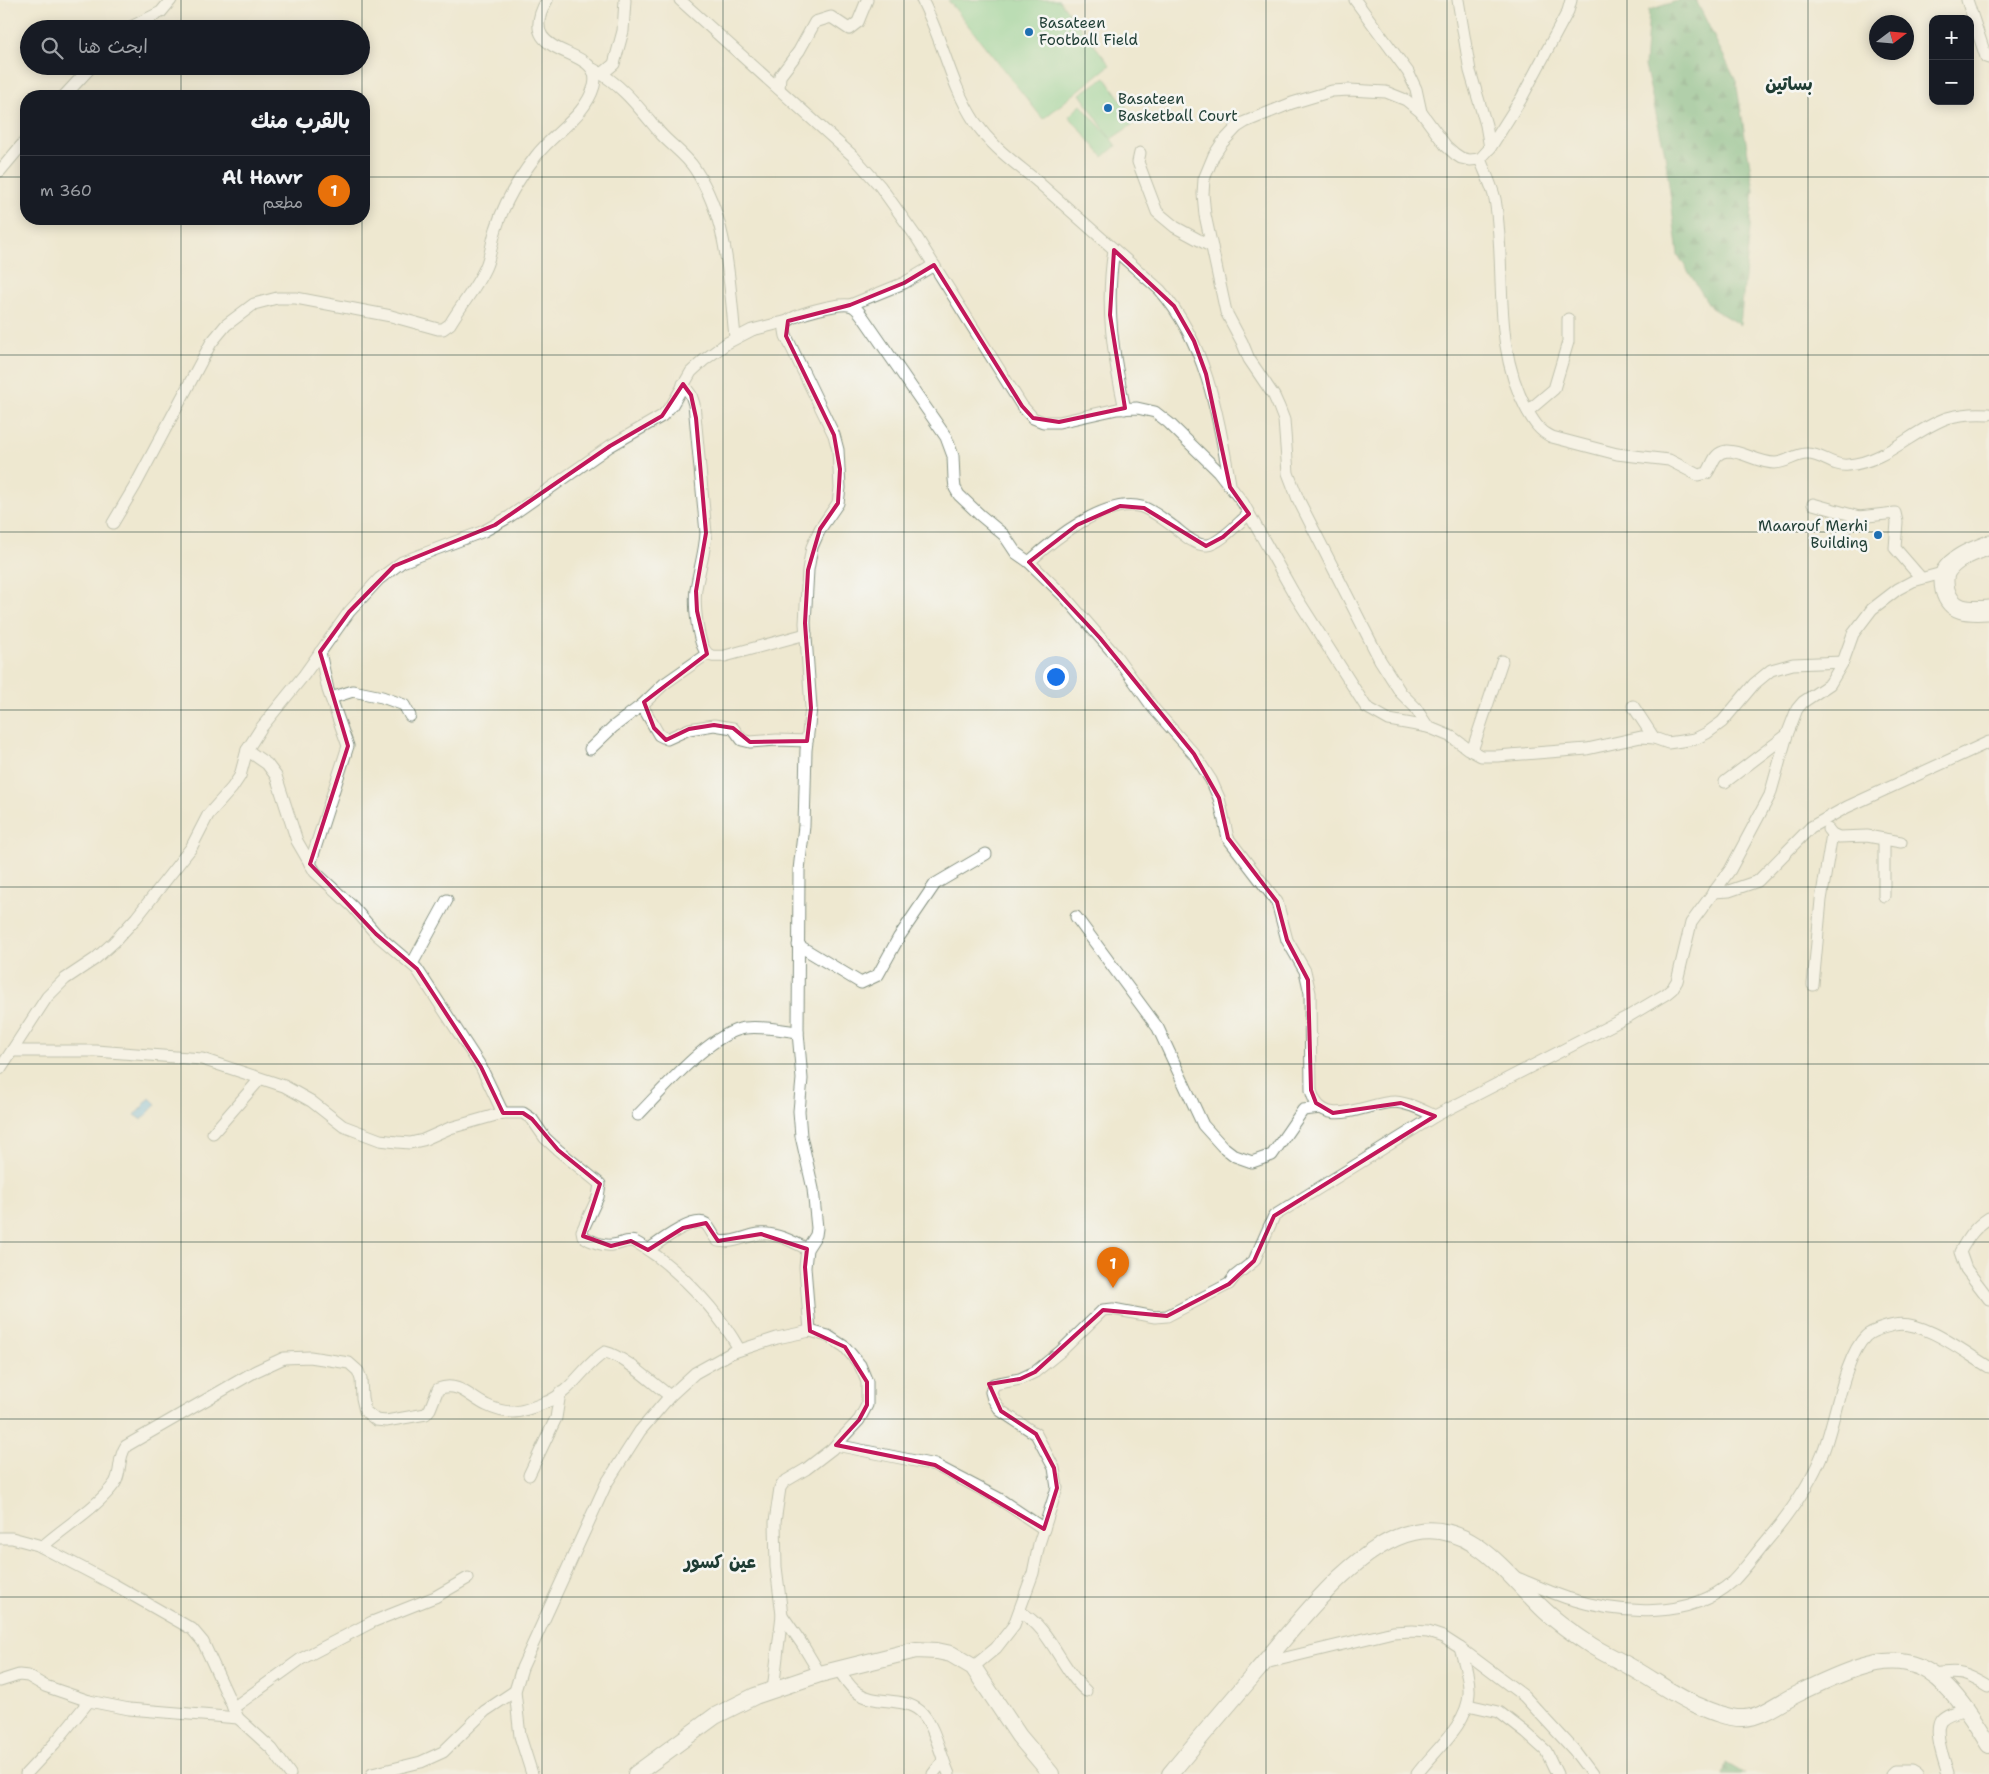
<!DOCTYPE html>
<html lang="ar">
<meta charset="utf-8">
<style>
:root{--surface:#171b24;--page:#20242c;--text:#f1f3f6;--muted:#9ea1a6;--line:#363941;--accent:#0b8043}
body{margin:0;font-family:"Shantell Sans","Playpen Sans Arabic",sans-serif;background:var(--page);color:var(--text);direction:rtl}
.controls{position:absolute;right:15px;top:15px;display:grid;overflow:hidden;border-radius:10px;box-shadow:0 2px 12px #0003}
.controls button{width:45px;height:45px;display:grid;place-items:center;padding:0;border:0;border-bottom:1px solid var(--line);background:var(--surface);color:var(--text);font:25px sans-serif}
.compass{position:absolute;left:1869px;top:15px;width:45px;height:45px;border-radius:50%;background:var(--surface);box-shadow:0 2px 12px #0003;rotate:74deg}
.you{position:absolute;left:1055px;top:676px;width:18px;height:18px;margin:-12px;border:4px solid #fff;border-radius:50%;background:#1a73e8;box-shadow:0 0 0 8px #1a73e833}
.badge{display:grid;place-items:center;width:32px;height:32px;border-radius:50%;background:var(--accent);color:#fff;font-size:16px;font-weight:700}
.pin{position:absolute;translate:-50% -41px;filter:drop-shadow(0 1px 2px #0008)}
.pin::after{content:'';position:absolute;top:26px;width:18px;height:15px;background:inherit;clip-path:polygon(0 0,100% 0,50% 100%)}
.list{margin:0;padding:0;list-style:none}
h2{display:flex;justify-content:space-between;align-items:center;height:65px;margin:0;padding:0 20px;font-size:21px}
h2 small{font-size:16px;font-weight:400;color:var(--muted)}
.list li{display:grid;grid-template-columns:32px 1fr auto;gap:15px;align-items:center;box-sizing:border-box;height:70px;padding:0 20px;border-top:1px solid var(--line)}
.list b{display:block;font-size:19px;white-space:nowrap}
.list p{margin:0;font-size:16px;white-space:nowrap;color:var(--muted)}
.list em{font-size:16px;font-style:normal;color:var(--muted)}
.icon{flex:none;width:28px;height:28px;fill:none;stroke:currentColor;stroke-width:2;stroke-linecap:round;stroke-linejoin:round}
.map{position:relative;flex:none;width:1989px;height:1774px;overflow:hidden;direction:ltr}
.search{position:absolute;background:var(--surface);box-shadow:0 2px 12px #0003;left:20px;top:20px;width:350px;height:55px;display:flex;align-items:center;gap:12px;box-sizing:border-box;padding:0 18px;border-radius:28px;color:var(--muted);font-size:19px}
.panel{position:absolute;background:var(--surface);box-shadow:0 2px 12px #0003;left:20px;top:90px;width:350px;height:135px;border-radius:20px;direction:rtl}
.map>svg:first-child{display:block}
.green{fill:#7dd092;stroke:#4e8663}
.forest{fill:url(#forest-firs);stroke:#427858}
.water{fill:url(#water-ripples);stroke:#467b8d}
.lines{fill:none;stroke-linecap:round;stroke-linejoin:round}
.minor-casing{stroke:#869282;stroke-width:13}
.secondary-casing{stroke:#869282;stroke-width:18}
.primary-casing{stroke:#869282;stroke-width:21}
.minor{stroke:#fff;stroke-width:11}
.secondary{stroke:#fff;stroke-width:16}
.primary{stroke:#fff;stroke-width:19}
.marked{fill:none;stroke:#c2185b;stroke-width:4;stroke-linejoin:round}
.grid{fill:none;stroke:#1f3d34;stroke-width:1;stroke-opacity:0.55}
.poi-dot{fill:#1f6fb2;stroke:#f6f6f2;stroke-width:2}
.labels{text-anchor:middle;stroke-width:5;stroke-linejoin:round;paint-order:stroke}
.poi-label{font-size:15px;fill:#1f3d34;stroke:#f6f6f2;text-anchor:start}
.quarter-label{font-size:18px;font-weight:bold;fill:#1f3d34;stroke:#f6f6f2}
</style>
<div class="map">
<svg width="1989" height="1774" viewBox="0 0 1989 1774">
<defs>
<pattern id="forest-firs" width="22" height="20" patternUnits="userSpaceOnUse" patternTransform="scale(1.25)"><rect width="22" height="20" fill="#66b27c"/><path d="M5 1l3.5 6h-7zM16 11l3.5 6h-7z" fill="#539266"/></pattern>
<pattern id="water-ripples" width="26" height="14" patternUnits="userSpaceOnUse" patternTransform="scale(1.25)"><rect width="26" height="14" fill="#6cb9e6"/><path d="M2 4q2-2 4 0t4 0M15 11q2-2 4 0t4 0" fill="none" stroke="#5898bb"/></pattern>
</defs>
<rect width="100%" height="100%" fill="#f6f6f2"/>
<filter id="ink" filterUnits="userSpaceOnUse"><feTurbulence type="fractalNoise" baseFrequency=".02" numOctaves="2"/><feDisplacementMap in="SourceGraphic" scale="10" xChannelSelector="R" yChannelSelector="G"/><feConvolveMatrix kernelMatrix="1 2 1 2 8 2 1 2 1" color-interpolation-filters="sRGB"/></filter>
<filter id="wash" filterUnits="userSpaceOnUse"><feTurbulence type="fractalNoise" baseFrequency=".0096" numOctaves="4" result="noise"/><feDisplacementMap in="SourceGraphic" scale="20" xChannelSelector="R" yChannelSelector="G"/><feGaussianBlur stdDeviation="1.12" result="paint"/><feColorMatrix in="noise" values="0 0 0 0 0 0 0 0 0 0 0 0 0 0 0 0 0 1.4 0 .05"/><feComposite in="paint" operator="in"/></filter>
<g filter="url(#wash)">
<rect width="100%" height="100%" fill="#eee8d0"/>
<g class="green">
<path d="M 948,0 L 1059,0 L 1110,65 L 1043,119 Z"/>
<path d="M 1105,77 L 1136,122 L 1111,139 L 1116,146 L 1103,157 L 1069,116 L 1081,105 L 1110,138 L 1080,94 Z"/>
</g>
<g class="forest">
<path d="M 1680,0 L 1696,0 L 1736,81 L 1754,190 L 1740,325 L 1711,308 L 1678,255 L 1665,154 L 1645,66 L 1649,10 Z"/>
<path d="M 1726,1763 L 1745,1774 L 1723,1774 Z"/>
</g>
<path class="water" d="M 150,1098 L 156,1104 L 142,1120 L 135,1115 Z"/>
</g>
<g filter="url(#ink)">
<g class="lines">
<defs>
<g id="minor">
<path d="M 680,0 L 853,156 L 880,186 L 917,238 L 1022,406 L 1033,418 L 1043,422 L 1059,422 L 1117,409 L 1137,408 L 1155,412 L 1169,423 L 1218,471 L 1243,503 L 1293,592 L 1366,707 L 1389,720 L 1428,727"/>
<path d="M 922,0 C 943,40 950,84 975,122 C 994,149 1013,161 1038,182 C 1079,218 1119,254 1160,290 C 1207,344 1218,416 1230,484"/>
<path d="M 1355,0 L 1408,72 L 1416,89 L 1421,112"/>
<path d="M 1458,0 L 1470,71 L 1486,125 L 1490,148"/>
<path d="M 1571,0 L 1568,11 L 1521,99 L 1490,148 L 1480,159 L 1470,160 L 1461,158 L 1455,154 L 1446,146 L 1421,112 L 1406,100 L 1386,92 L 1349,90 L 1332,91 L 1292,103 L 1245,122 L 1237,127 L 1222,143 L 1214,155 L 1204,179 L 1203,194 L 1205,215 L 1226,312 L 1242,342 L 1249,359 L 1274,396 L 1279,407 L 1284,420 L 1288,473 L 1298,499 L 1380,660 L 1401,693 L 1415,707 L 1428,727 L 1452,737 L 1468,749 L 1481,756 L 1497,756 L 1587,749 L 1641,737 L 1654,738 L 1668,743 L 1695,739 L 1707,733 L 1722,722 L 1754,684 L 1771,670 L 1793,664 L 1843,662"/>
<path d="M 1967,0 L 1986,57 L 1989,58"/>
<path d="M 127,29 L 161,12 L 171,0"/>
<path d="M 593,69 C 622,84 640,109 661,134 C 672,146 686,155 695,169 C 728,219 729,279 735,337"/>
<path d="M 602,74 L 614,64 L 623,31 L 625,0"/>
<path d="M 779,89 L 780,76 L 799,51 L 815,22 L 831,17 L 849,29 L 858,22 L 867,0"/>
<path d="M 64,96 L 92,66"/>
<path d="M 1140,153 L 1138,162 L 1157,212 L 1175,227 L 1212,247"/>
<path d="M 1480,159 C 1485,172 1492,186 1495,199 C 1507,269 1491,345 1527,410 C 1534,422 1539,431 1552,437 L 1617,454 L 1669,460 L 1698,475 L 1707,473 C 1714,463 1713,453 1727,451 C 1743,451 1758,463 1775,463 C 1787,463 1796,453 1808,454 C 1822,454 1833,467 1848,465 C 1886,462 1913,430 1947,418 C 1961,414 1975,413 1989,414"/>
<path d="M 0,171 L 26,140"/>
<path d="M 1114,250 C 1105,306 1113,355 1125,409"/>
<path d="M 850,305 L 904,283 L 934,265"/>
<path d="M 683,384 L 691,395 L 694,404 L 706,533 C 705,552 699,570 696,589 C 694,603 697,643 707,653 C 711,658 719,656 725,656 L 806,634"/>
<path d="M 1528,411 L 1554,389 L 1568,342 L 1568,319"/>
<path d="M 1813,504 L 1859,517"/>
<path d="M 113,523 L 135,486 L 211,343 L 226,325 L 254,304 L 277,298 L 296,298 L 391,316 L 438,329 L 443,329 L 450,324 C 461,305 477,287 486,266 C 491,254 492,241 496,229 C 504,203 519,178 536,156 C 554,132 585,117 594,86 C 605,43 511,62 547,0"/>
<path d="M 1839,534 L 1859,517 L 1895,513 L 1897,522 L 1895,548 L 1921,578"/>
<path d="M 1029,562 C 1054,539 1105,497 1142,507 C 1154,511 1164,520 1174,527 C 1183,534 1195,546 1207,545 C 1220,544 1239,522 1249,514"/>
<path d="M 707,654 L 664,684 L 642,705 L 659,735 L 667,739 L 689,729 L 714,725 L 733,728 L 742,740 L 750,742 L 777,740 L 807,741"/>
<path d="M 331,698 L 353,691 L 382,697 L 404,705 L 410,716"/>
<path d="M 1633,706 L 1654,738"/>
<path d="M 590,749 L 613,727 L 642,705"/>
<path d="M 247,750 L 267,764 L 276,776 L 297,841 L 315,872 L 353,907 L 376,934 L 417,969 L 481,1067 L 503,1113"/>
<path d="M 1472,751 L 1502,661"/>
<path d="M 1725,782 L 1787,735"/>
<path d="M 1828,829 L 1832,834 L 1839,837 L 1867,836 L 1901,842"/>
<path d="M 310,864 L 348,746 L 328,690 L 320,652"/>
<path d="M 1713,892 L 1729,891 L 1758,881 L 1811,827 L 1847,807 L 1989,742"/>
<path d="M 1884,896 L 1884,839"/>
<path d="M 1076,917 L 1158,1028 L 1203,1125 L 1222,1146 L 1235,1156 L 1252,1162 L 1272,1155 L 1303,1110 L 1321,1108"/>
<path d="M 798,945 L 861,983 L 878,975 L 899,937 L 935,884 L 986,854"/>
<path d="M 412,964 L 447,900"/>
<path d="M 1813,985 L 1821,900 L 1832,834"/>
<path d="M 13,1051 L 96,1051 L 202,1059 L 284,1086 L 311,1101 L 343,1126 L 380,1140 L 397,1142 L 410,1143 L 423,1140 L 450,1128 L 503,1113 L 523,1113 L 532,1119 L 545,1138 L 558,1150 L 600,1184 L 598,1197 L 582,1231 L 583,1236 C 591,1242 603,1246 612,1245 C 620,1245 627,1239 635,1242 C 643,1246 651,1252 658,1257 C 691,1283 719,1313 739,1349"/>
<path d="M 0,1069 L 47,997 L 65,979 L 95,959 L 114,942 L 136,918 L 191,848 L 208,815 L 232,788 L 240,776 L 247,750 L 261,728 L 304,675 L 349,612 L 379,579 L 402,562 L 484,531 L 509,517 L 610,446 L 662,416 L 672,405 L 691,372 L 704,360 L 727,343 L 752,330 L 788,321"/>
<path d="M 638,1115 C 663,1090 710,1033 745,1028 C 763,1026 781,1030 798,1032"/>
<path d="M 1435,1116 L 1629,1016 L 1666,994 L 1672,989 L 1677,981 L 1691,923 L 1730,870 L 1770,795 L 1787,735 L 1797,709 L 1803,702 L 1830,684 L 1843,662 L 1853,634 L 1872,609 L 1898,589 L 1913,581 L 1946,572"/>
<path d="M 213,1133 L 260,1079"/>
<path d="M 1989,1218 C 1975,1227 1968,1237 1960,1252 L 1966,1269 L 1989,1299"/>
<path d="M 648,1250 C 658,1243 694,1215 706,1224 C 710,1228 713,1236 718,1241 C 732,1244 745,1236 759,1234 C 775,1232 794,1242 807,1249"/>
<path d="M 810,1331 L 805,1267 L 807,1249 L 816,1235 L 817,1228 L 813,1189 L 801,1136 L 799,1111 L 802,1079 L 798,1032 L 799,870 L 804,826 L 806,750 L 811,708 L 805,623 L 808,570 L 812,547 L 820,529 L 838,503 L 840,488 L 838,450 L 834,435 L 786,336 C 785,330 783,325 788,321 C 796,314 838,303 849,305 C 856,306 859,312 863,317 L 946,437 L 953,456 L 954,479 L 955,488 L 959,495 L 980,515 L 1004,535 L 1016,553 L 1029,562 L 1065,597 L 1116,656 L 1154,709 L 1194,754 L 1211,780 L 1219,798 L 1228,838 L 1277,902 L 1287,940 L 1305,971 L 1310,993 L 1311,1090 C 1321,1133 1367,1102 1395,1102 C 1409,1103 1422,1110 1435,1116 L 1274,1216 L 1254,1261 L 1235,1276 L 1229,1284 L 1167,1316 L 1155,1317 L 1113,1309 L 1103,1310 L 1061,1351 L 1035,1372 L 1020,1379 L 994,1384 L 991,1392 L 993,1399 L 1001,1411 L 1036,1434 L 1054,1468 L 1057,1488 L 1039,1544 L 1033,1573 L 1014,1625 L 996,1648 L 973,1667"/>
<path d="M 836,1445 L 935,1465 L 998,1498 L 1044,1529"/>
<path d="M 529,1475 L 556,1418 L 560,1393"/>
<path d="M 0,1538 L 12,1538 L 38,1545 L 113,1584 L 192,1629 L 203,1642 L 238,1718 L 272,1749 L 290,1774"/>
<path d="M 42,1547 C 65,1526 96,1509 115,1483 C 122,1471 117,1459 126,1446 L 256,1371 L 284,1358 L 310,1357 L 349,1363 L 358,1371 L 361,1379 L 362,1398 L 365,1411 L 376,1420 L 386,1421 L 426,1414 L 430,1409 L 438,1389 C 459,1381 469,1397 486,1405 C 494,1409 504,1412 513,1412 C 524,1412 539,1405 549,1401 C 572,1391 584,1365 605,1352 C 626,1357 652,1383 670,1396"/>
<path d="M 1515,1577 C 1532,1584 1549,1592 1567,1598 C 1619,1614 1689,1621 1733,1581 C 1744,1570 1754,1556 1764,1544 C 1788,1516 1810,1486 1823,1452 C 1835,1422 1844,1357 1866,1336 C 1872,1330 1886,1327 1894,1325 C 1923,1319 1965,1353 1989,1367"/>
<path d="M 1020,1612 C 1051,1628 1060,1668 1086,1691"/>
<path d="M 782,1615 L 802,1644 L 820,1674"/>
<path d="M 1265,1663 L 1393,1632 L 1412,1631 L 1428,1632 L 1443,1637 L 1460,1648 L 1524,1696 L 1574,1750 L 1592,1774"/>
<path d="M 838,1669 C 844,1677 849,1687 858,1693 C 876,1705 902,1696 920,1711 C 934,1723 941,1757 949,1774"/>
<path d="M 1934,1675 C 1961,1671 1966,1673 1989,1687"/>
<path d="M 0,1681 L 19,1675 L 28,1676 L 45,1686 L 89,1701 L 129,1709 L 238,1718"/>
<path d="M 1468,1705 L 1499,1712 L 1526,1733 L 1546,1751 L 1557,1774"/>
<path d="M 233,1708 L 301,1659 L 372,1622 L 435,1597 L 468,1578"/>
<path d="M 26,1774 L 55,1743 L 89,1701"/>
<path d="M 372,1774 L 421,1762 L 443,1752 L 485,1711 L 515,1691"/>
<path d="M 532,1774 L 520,1736 L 515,1691 L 522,1668 L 606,1484 L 640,1431 L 670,1396 L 695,1373 L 731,1353 L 777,1338 L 810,1331 L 828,1336 L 845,1347 L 860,1365 L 867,1382 L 867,1405 L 859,1420 L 832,1449 L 806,1469 L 784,1482 L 780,1488 L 775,1522 L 776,1567 L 782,1615 L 773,1690"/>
<path d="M 933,1774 L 943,1761"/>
<path d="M 1417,1774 C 1434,1751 1468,1724 1469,1694 C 1470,1678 1464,1662 1460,1648"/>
<path d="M 1891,1774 L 1894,1771 L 1911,1771 L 1916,1774"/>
<path d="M 1948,1774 C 1944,1761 1933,1731 1941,1720 C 1947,1713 1959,1711 1967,1709"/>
</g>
<g id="secondary">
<path d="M 636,1774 L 715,1716 L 755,1696 L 820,1674 L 916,1650 L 937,1651 L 951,1654 L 973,1667 L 1019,1736 L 1051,1774"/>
<path d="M 1170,1774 C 1199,1739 1228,1705 1257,1671 C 1296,1626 1354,1545 1414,1532 C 1470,1520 1506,1573 1541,1607 C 1554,1620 1571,1632 1586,1642 C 1601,1653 1620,1660 1636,1670 C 1655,1681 1674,1695 1694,1704 C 1708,1710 1728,1719 1744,1718 C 1762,1717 1779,1703 1795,1695 C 1896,1645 1928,1643 1989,1745"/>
</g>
<path id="primary" d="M 1989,545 C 1974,551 1955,557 1946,571 C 1943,577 1944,585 1945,590 C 1951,613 1970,611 1989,610"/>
</defs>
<use href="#minor" class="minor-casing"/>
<use href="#secondary" class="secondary-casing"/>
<use href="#primary" class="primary-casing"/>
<use href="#minor" class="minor"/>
<use href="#secondary" class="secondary"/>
<use href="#primary" class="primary"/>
</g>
</g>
<path d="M0 0H1989V1774H0ZM 1114,250 L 1174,306 L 1194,341 L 1206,374 L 1230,487 L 1249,514 L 1223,537 L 1206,546 L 1144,508 L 1120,506 L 1077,525 L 1029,562 L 1100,638 L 1194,754 L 1219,798 L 1228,838 L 1277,902 L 1287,940 L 1308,980 L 1311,1090 L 1316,1103 L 1333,1113 L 1401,1103 L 1435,1116 L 1274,1216 L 1254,1261 L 1229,1284 L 1167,1316 L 1103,1310 L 1035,1372 L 1020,1379 L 989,1384 L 1001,1411 L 1036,1434 L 1054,1468 L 1057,1488 L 1044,1529 L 935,1465 L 836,1445 L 859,1420 L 867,1405 L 867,1382 L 845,1347 L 810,1331 L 805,1267 L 807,1249 L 761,1234 L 718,1241 L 706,1223 L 683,1228 L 648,1250 L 631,1241 L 611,1246 L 583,1236 L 600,1184 L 558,1150 L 532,1119 L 523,1113 L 503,1113 L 481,1067 L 417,969 L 376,934 L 310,864 L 348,746 L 320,652 L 349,612 L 394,566 L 495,525 L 610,446 L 662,416 L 683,384 L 691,395 L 696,418 L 706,533 L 696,591 L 697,611 L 707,654 L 644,702 L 654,728 L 666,740 L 689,729 L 714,725 L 733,728 L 750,742 L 807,741 L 811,708 L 805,623 L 808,570 L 820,529 L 838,503 L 840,469 L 834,435 L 786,336 L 788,321 L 850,305 L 904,283 L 934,265 L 1022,406 L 1033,418 L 1059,422 L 1125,408 L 1110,315 Z" fill="#eee8d0" fill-opacity=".55" fill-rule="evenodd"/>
<path class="marked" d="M 1114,250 L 1174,306 L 1194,341 L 1206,374 L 1230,487 L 1249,514 L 1223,537 L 1206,546 L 1144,508 L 1120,506 L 1077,525 L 1029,562 L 1100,638 L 1194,754 L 1219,798 L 1228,838 L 1277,902 L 1287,940 L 1308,980 L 1311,1090 L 1316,1103 L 1333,1113 L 1401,1103 L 1435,1116 L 1274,1216 L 1254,1261 L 1229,1284 L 1167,1316 L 1103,1310 L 1035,1372 L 1020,1379 L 989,1384 L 1001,1411 L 1036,1434 L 1054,1468 L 1057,1488 L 1044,1529 L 935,1465 L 836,1445 L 859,1420 L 867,1405 L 867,1382 L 845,1347 L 810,1331 L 805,1267 L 807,1249 L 761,1234 L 718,1241 L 706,1223 L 683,1228 L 648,1250 L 631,1241 L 611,1246 L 583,1236 L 600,1184 L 558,1150 L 532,1119 L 523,1113 L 503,1113 L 481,1067 L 417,969 L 376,934 L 310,864 L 348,746 L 320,652 L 349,612 L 394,566 L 495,525 L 610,446 L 662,416 L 683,384 L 691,395 L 696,418 L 706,533 L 696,591 L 697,611 L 707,654 L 644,702 L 654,728 L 666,740 L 689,729 L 714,725 L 733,728 L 750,742 L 807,741 L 811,708 L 805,623 L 808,570 L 820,529 L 838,503 L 840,469 L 834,435 L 786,336 L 788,321 L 850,305 L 904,283 L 934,265 L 1022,406 L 1033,418 L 1059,422 L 1125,408 L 1110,315 Z"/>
<path class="grid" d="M 181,0 L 181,29M 362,0 L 362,96M 542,0 L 542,1774M 723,0 L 723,1774M 904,0 L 904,1774M 1085,0 L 1085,1774M 1266,0 L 1266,1774M 1447,0 L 1447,1774M 1627,0 L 1627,1774M 1808,0 L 1808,1774M 181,66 L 181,96M 0,177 L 26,177M 364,177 L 1989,177M 181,219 L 181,1774M 362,219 L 362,1774M 0,355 L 1989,355M 0,532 L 1989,532M 0,710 L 1989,710M 0,887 L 1989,887M 0,1064 L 1989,1064M 0,1242 L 1989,1242M 0,1419 L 1989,1419M 0,1597 L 1989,1597"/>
<g class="poi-dot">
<circle cx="1029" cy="32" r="5"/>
<circle cx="1108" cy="108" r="5"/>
<circle cx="1878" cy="535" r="5"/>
</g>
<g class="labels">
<g class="poi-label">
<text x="1039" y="28">Basateen<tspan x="1039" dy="17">Football Field</tspan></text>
<text x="1118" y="104">Basateen<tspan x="1118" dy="17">Basketball Court</tspan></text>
<text x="1868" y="531" text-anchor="end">Maarouf Merhi<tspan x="1868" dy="17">Building</tspan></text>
</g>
<g class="quarter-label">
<text x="1789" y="90">بساتين</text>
<text x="720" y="1568">عين كسور</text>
</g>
</g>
</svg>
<div class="controls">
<button>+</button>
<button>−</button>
</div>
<svg class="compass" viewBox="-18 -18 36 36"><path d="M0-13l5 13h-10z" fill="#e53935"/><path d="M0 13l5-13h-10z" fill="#9ea1a6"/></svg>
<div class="you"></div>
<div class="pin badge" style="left:1113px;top:1288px;background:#e8710a">1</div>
<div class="search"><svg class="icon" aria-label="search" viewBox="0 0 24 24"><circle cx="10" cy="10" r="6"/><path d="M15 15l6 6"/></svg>ابحث هنا</div>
<section class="panel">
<h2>بالقرب منك<small></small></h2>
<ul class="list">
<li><span class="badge" style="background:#e8710a">1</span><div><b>Al Hawr</b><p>مطعم</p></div><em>360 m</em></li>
</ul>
</section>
</div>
